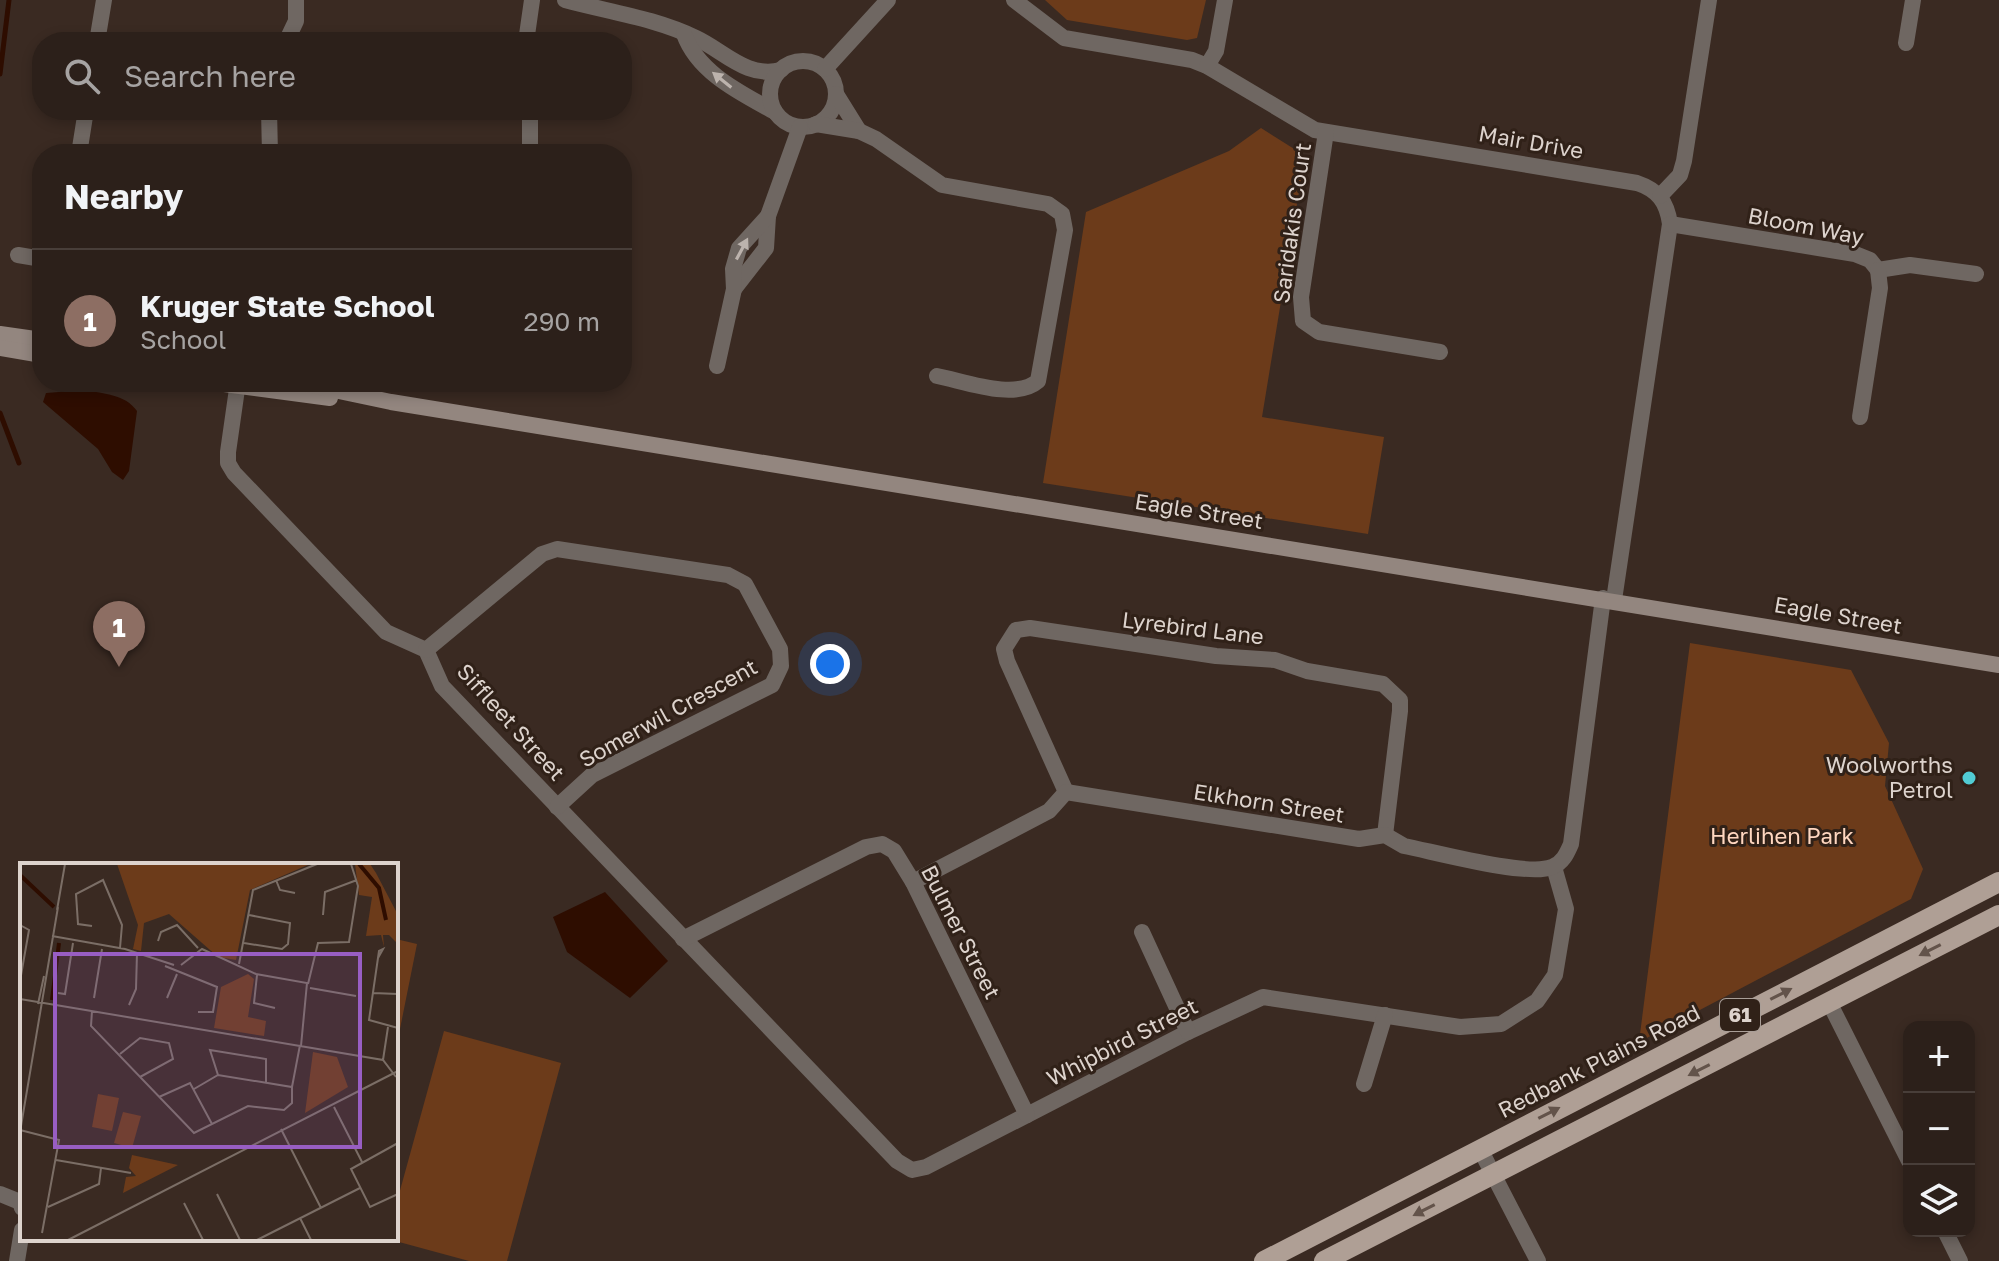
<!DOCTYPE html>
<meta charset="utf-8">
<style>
:root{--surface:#2c201a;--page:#382d27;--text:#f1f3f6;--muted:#a6a3a2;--line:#483e39;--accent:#51ccd4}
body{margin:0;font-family:"Golos Text",sans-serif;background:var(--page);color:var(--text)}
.controls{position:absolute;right:24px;bottom:24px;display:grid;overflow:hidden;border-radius:16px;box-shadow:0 4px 12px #0003}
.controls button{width:72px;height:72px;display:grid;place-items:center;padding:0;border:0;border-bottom:2px solid var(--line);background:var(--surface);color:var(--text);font:40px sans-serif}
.you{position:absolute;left:830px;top:664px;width:28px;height:28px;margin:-20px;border:6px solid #fff;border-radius:50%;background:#1a73e8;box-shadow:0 0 0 12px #1a73e833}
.badge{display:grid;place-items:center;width:52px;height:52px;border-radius:50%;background:var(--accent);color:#fff;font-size:26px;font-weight:700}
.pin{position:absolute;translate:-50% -66px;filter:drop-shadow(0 2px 4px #0008)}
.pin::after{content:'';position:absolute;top:42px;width:28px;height:24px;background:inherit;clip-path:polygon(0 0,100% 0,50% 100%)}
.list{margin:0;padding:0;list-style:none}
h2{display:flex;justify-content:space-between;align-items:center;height:104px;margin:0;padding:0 32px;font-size:34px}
h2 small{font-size:26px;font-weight:400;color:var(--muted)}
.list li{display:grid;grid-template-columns:52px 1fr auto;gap:24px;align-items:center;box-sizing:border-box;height:144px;padding:0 32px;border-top:2px solid var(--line)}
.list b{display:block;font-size:30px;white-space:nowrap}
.list p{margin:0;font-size:26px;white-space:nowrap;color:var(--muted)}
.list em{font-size:26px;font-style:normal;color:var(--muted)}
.icon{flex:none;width:44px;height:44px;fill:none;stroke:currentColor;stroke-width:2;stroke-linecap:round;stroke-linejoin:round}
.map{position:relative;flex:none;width:1999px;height:1261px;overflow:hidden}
.search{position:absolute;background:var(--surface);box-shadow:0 4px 12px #0003;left:32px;top:32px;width:600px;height:88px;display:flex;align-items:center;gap:20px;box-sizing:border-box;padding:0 28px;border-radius:32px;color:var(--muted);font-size:30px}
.panel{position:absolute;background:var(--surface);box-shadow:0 4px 12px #0003;left:32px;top:144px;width:600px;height:248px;border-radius:32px}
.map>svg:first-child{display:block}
.green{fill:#6c3b1a}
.water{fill:#2e0d00}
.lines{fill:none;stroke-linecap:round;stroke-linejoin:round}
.stream{stroke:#2e0d00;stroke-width:5}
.street{stroke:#6f6762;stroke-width:16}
.secondary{stroke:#93867f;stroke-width:16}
.primary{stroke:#af9f95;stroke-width:20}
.oneway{fill:#bcb3ad}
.oneway2{fill:#63534a}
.poi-dot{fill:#51ccd4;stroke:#302118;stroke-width:3}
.labels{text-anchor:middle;stroke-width:6;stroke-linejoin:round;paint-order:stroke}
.shield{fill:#302118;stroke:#a99e97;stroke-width:2}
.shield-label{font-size:20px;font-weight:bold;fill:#ddd3cd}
.street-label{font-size:22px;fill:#ddd3cd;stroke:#302118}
.poi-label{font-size:22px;fill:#ddd3cd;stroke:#302118;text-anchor:end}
.park-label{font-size:22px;fill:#ffd7c0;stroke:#302118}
.inset-river{fill:none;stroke:#2e0d00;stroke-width:4}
.inset-road{fill:none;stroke:#7b6e66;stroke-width:2}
.view{fill:#985ec3;fill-opacity:0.15;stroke:#985ec3;stroke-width:4}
.inset-edge{fill:none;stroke:#ddd3cd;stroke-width:4}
</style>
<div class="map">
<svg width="1999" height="1261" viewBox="0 0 1999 1261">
<rect width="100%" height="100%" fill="#3a2a22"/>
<g class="green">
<path d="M 1045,0 L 1206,0 L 1197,38 L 1187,40 L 1067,20 Z"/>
<path d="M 1261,128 L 1299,152 L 1304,161 L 1262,417 L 1384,437 L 1368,534 L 1043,483 L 1086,212 L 1229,151 Z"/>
<path d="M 1690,643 L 1851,670 L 1889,743 L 1885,786 L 1923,869 L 1911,899 L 1639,1042 Z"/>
<path d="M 396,939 L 417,944 L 396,1049 Z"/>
<path d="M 444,1031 L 561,1063 L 507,1261 L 469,1261 L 388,1239 L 396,1239 L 396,1205 Z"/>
</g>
<g class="water">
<path d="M 85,390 C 104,394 125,394 137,411 L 129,471 L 123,480 L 112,472 L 98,449 L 43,402 L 46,393 Z"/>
<path d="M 605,892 L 668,961 L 630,998 L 567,952 L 553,917 Z"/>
</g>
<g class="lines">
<g class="stream">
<path d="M 0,74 L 9,0"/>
<path d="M 0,413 L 19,463"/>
</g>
<g class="street">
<path d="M 565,0 C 609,12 655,18 696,38 C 724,51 747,79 781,70"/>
<path d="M 1014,0 L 1064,38 L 1192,60 L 1207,66 L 1315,130 L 1637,183 C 1658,190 1667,202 1670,224 L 1614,600"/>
<path d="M 684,34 C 698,73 741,93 775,112"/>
<path d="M 97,42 L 104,0"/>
<path d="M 286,42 L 296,21 L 296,0"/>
<path d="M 526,42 L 532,0"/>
<path d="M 1906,43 L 1913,0"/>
<circle cx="803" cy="94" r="33"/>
<path d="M 1207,66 L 1216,51 L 1225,0"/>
<path d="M 825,69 L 888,0"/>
<path d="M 836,94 L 859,131"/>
<path d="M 269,110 L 270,154"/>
<path d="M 530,110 L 530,154"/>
<path d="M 816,124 L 859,131 L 876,139 L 942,185 L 1048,204 L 1062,214 L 1065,230 L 1038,381 C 1015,401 964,381 937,376"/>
<path d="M 1326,132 L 1301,297 L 1303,321 L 1319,332 L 1440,352"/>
<path d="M 79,154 L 86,110"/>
<path d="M 1660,196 L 1680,175 L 1684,161 L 1709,0"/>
<path d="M 1670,224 L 1855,254 L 1870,260 L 1878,270 L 1910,265 L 1976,274"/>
<path d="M 18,255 L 42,259"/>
<path d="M 734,289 L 766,248 L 768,216 L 800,127"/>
<path d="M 717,366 L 734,289 L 733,269 L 739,248 L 768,216"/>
<path d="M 238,382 L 228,452 L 228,463 L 234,473 L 386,632 L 426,650 L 442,686 L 897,1161 L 912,1170 L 926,1167 L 1188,1032 L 1263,997 L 1460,1027 L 1501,1024 L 1537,1001 L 1555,975 L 1566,909 L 1554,867"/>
<path d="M 1860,417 L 1880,288 L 1878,270"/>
<path d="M 426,650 L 542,554 L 557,549 L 728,575 L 745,584 L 780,649 L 781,666 L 772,685 L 592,775 L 557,807"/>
<path d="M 1066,792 L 1007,661 L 1004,649 L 1016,630 L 1030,628 L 1216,656 L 1275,660 L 1307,671 L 1383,684 L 1400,700 L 1400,711 L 1385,835"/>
<path d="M 913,882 L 1049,811 L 1066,792 L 1359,839 L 1385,835 L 1404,846 C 1435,852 1527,877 1552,867 C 1563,863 1567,853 1571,844 L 1603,598"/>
<path d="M 1142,932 L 1188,1032"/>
<path d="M 683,939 L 866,847 L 882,844 L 894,851 L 913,882 L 1027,1115"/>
<path d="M 1829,1002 L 1909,1161"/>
<path d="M 1364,1084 L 1385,1015"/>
<path d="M 1480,1149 L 1538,1261"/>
<path d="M 0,1194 L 20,1202 L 22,1208"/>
<path d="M 1945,1231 L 1960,1261"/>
<path d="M 17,1261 L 22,1230"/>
</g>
<g class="secondary">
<path d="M 0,334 L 42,340"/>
<path d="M 0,348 L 42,355"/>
<path d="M 209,382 L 330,398"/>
<path d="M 296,382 L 391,402 L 1999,665"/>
</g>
<g class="primary">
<path d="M 1264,1261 L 1999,882"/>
<path d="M 1324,1261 L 1999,915"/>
</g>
</g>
<defs><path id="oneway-solid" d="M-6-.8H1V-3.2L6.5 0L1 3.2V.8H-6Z" transform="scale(2)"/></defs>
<g class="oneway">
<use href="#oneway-solid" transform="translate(722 80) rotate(-141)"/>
<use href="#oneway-solid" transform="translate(742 249) rotate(-62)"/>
</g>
<g class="oneway2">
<use href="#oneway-solid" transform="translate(1930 950) rotate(153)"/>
<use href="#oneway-solid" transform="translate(1781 994) rotate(-27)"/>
<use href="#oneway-solid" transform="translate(1699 1070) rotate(153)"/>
<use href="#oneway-solid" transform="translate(1549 1113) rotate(-27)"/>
<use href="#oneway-solid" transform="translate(1424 1210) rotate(153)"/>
</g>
<circle class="poi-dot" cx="1969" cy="778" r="8"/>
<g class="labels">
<rect class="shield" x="1720" y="999" width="40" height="32" rx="6"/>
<g class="shield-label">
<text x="1740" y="1022">61</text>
</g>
<g class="street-label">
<text transform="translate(1531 142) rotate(10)" y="8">Mair Drive</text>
<text transform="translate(1292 223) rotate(-82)" y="8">Saridakis Court</text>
<text transform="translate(1806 226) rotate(11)" y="8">Bloom Way</text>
<text transform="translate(1199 511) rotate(9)" y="8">Eagle Street</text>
<text transform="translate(1838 615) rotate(10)" y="8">Eagle Street</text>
<text transform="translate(1193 628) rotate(7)" y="8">Lyrebird Lane</text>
<text transform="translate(668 713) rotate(-29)" y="8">Somerwil Crescent</text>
<text transform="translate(511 722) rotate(48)" y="8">Siffleet Street</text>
<text transform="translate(1269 803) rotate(9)" y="8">Elkhorn Street</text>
<text transform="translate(961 932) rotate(63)" y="8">Bulmer Street</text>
<text transform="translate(1122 1042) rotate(-27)" y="8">Whipbird Street</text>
<text transform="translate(1599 1061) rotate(-27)" y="8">Redbank Plains Road</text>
</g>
<g class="poi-label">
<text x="1953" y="773">Woolworths<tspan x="1953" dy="25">Petrol</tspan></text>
</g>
<g class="park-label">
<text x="1782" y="844">Herlihen Park</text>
</g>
</g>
<g transform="translate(20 863)">
<rect width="378" height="378" fill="#3a2a22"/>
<path d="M 97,1 L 290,1 L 230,27 L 216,97 L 198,94 L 149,51 L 124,60 L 121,88 L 113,86 L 118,62 ZM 335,1 L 350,1 L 356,10 L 378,52 L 378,81 L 369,72 L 363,72 L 364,84 L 361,72 L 346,73 L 352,34 L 339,32 ZM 228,111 L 234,116 L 228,154 L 246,158 L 244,173 L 194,165 L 201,124 ZM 293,189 L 317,194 L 328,224 L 285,250 ZM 78,231 L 99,235 L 92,268 L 72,264 ZM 103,249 L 121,253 L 112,285 L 94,280 ZM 112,292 L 158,302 L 103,330 L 106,314 L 116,313 L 109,305 Z" fill="#6c3b1a"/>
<path class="inset-river" d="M 339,1 L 359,25 L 366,57M 0,12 L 34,44M 32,137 L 39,80"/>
<path class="inset-road" d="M 256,17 L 260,27 L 275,30M 37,47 L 45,1M 303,52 L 305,29 L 337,17M 0,62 L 9,67 L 0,118M 72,63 L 58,61 L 56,31 L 83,17 L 102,62 L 100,85M 32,73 L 105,86 L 154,102M 138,78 L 141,69 L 157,62 L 178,85M 224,80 L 262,86 L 268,81 L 270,60 L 229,52M 358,95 L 363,86 L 359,88 L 349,157 L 378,165M 219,101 L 233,27 L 297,1M 161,102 L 182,86 L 236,111 L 287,120 L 281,183M 145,103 L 197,124 L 193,149 L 178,149M 237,112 L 234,140 L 255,145M 288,121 L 298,80 L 329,79 L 338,23 L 331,1M 290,125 L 336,133M 38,130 L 45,131 L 53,80M 353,130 L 378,131M 74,135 L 82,86M 147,135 L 157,111M 0,136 L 363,197 L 376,214M 18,141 L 24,113M 109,142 L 116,126 L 117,90M 72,148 L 71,163 L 174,270 L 228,243 L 264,247 L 272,240 L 272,224M 100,191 L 120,175 L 149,180 L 153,196 L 120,214M 363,197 L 368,164M 198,212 L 190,187 L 246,196 L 246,219M 174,226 L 198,212 L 272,224 L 280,182M 139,234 L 170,220 L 192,261M 314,244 L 342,299M 261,266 L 301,345M 0,267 L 39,277 L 22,370M 0,269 L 38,44M 378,280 L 331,306 L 350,344 L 378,331M 36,297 L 111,310M 197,331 L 220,377M 164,340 L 183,377M 28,344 L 79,321 L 81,305M 280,355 L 291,377M 48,377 L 378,208M 237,377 L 340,325"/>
<path class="view" d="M 35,91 L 340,91 L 340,284 L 35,284 Z"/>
<rect width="378" height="378" class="inset-edge"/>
</g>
</svg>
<div class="controls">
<button>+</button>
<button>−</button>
<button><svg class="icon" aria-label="layers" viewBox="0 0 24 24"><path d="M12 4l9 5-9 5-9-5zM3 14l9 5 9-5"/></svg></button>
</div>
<div class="you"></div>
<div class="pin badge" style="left:119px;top:667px;background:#8d6e63">1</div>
<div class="search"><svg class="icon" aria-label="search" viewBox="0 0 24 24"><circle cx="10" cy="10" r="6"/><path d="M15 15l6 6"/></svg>Search here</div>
<section class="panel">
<h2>Nearby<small></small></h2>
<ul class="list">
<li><span class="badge" style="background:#8d6e63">1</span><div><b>Kruger State School</b><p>School</p></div><em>290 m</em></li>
</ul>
</section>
</div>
